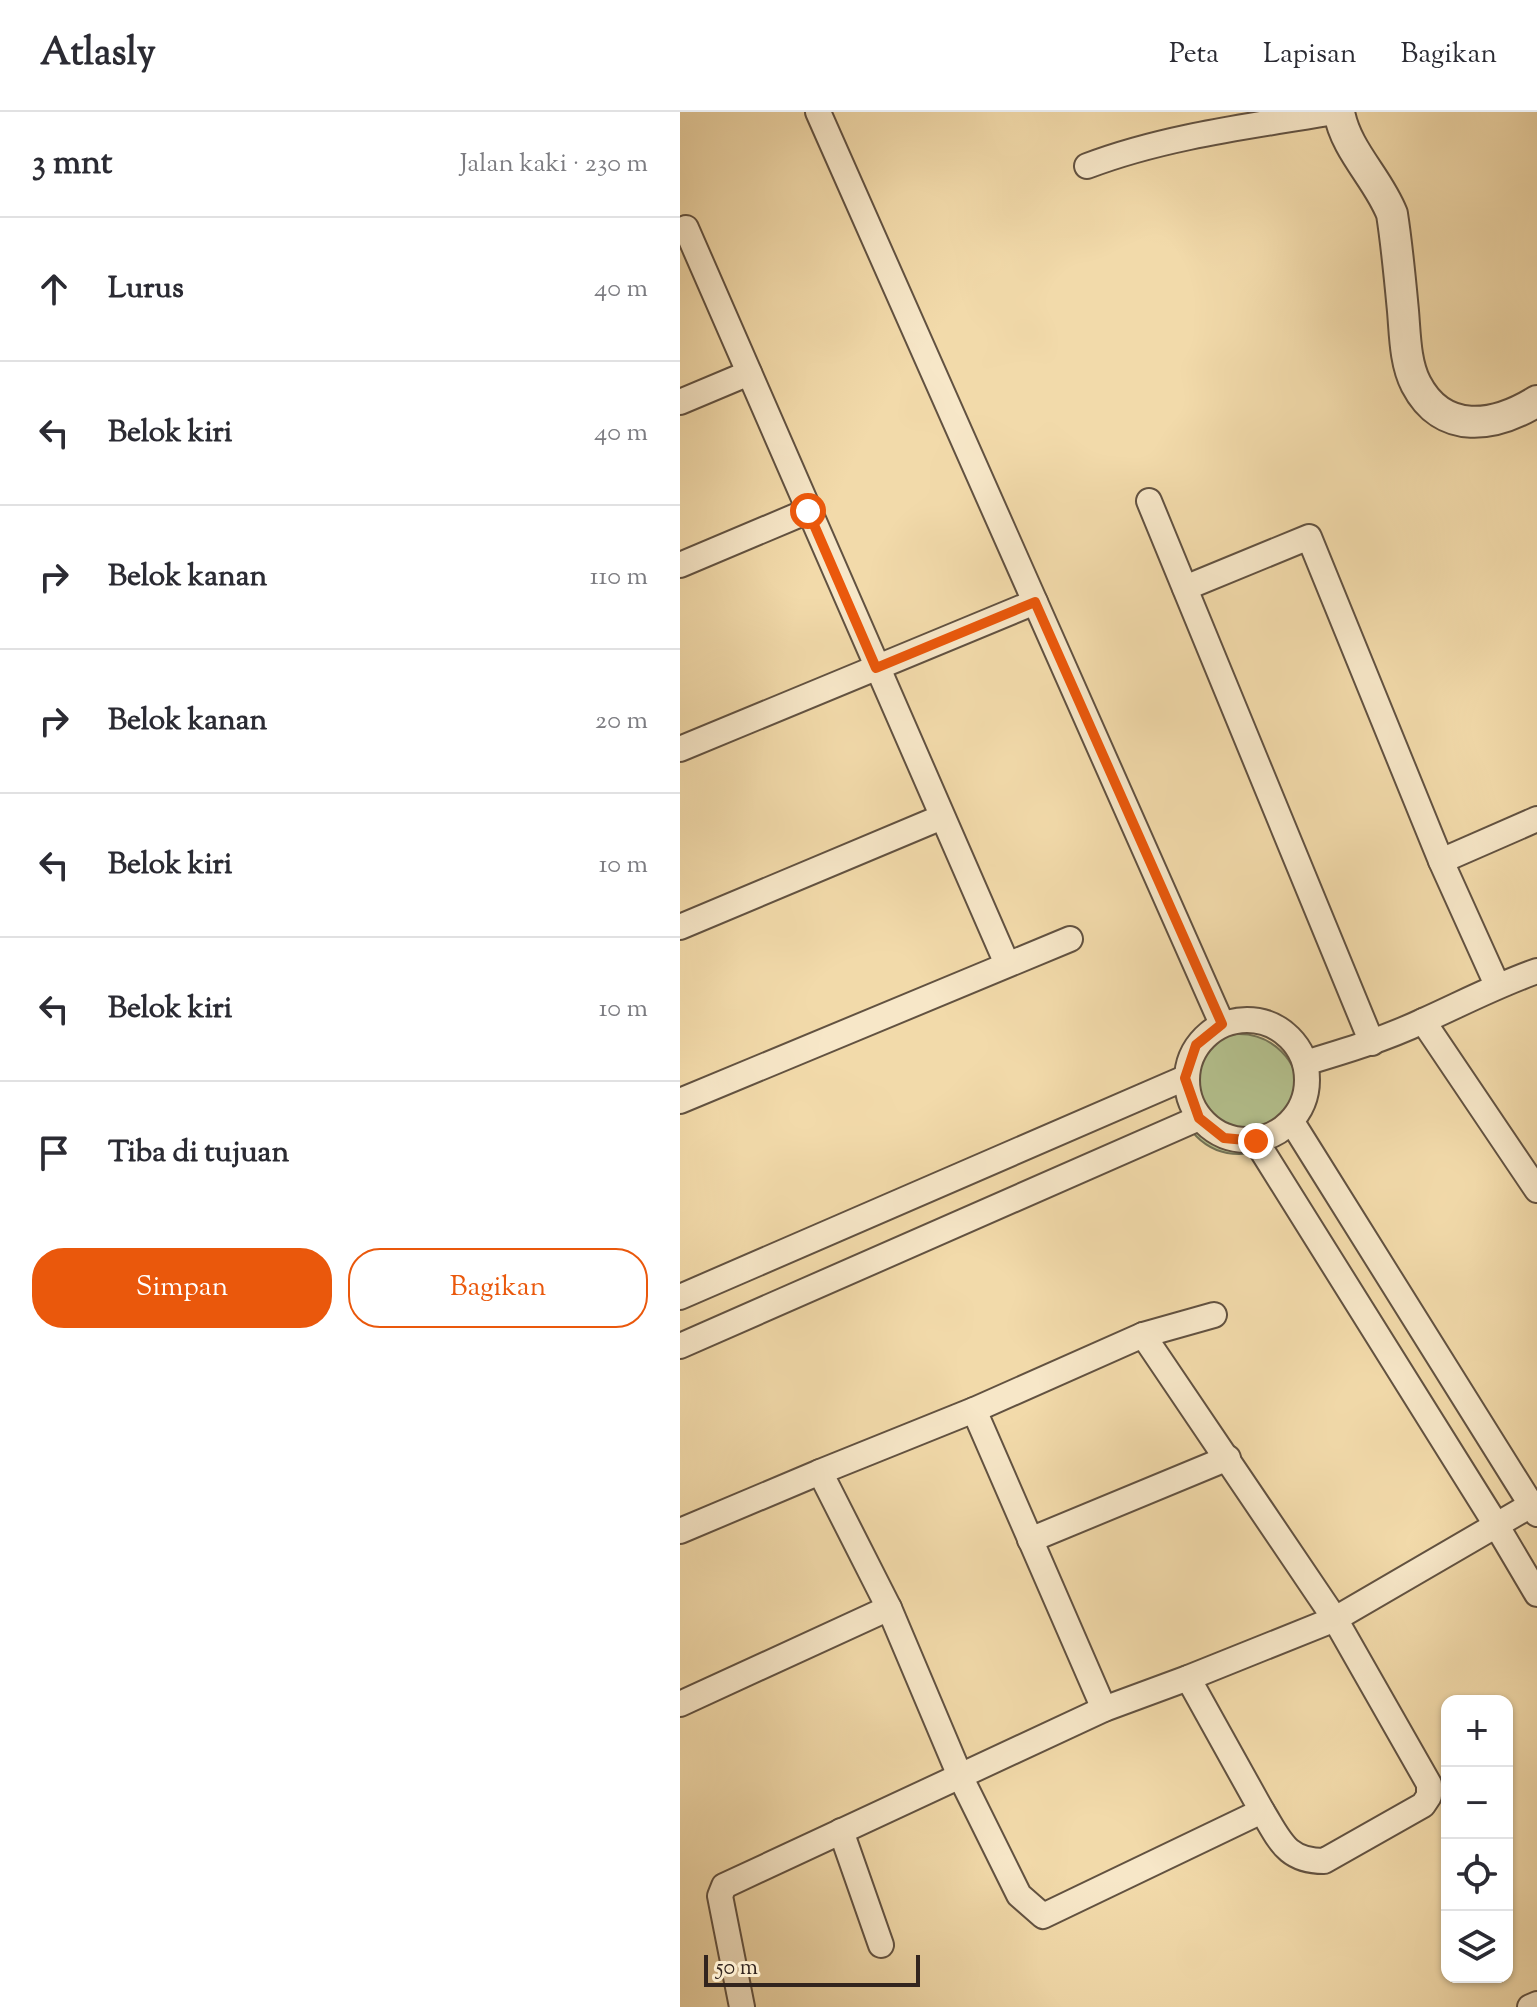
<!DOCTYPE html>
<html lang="id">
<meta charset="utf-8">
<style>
:root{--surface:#fff;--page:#f7f7f7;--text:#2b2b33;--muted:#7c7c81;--line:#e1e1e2;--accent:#ea580c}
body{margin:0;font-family:"Sorts Mill Goudy",serif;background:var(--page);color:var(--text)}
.controls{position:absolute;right:24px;bottom:24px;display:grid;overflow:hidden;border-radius:16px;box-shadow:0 2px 6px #0004}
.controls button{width:72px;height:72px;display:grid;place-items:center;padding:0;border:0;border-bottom:2px solid var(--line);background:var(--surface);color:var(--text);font:40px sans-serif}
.scale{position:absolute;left:24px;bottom:20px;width:216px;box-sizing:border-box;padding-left:8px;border:4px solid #32241e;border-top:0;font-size:22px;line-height:28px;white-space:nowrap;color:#32241e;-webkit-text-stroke:6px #f7e7c8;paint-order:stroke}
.stop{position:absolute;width:24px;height:24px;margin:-18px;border:6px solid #ea580c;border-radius:50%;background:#fff}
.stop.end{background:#ea580c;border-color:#fff;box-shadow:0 2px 8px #0008}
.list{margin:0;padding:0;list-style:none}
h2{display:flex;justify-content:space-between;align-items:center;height:104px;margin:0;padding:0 32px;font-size:34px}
h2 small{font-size:26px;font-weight:400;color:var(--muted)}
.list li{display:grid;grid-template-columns:52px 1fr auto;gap:24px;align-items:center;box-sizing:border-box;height:144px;padding:0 32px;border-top:2px solid var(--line)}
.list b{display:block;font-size:30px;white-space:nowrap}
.list em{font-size:26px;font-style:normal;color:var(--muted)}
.actions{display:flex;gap:16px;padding:24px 32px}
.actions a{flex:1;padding:18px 0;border:2px solid var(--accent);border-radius:32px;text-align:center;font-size:28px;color:var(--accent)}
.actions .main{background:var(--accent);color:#fff}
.icon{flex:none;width:44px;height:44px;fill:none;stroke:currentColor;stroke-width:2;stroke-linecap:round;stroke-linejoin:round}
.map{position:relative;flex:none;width:857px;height:1895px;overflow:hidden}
header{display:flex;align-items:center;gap:48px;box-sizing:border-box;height:112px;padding:0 40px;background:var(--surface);border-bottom:2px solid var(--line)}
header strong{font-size:38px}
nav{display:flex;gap:44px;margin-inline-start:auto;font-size:28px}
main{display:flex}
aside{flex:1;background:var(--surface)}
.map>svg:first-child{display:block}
.green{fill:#b4c18e;stroke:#737256;stroke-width:2}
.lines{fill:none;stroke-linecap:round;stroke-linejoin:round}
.minor-casing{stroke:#625241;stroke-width:28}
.tertiary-casing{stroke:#625241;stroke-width:34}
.minor{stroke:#f7e7c8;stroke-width:24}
.tertiary{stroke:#f7e7c8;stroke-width:30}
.route{stroke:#ea580c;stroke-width:10}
</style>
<header>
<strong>Atlasly</strong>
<nav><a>Peta</a><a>Lapisan</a><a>Bagikan</a></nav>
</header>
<main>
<aside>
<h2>3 mnt<small>Jalan kaki · 230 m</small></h2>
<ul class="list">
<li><svg class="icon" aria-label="ahead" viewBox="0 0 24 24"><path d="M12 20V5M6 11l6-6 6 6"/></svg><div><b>Lurus</b></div><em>40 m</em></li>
<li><svg class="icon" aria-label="left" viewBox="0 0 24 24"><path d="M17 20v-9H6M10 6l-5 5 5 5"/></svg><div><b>Belok kiri</b></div><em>40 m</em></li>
<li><svg class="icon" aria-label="right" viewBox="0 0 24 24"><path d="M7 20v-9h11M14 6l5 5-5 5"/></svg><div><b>Belok kanan</b></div><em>110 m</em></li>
<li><svg class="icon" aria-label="right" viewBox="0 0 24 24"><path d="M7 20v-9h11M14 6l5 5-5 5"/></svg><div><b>Belok kanan</b></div><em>20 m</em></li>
<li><svg class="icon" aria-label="left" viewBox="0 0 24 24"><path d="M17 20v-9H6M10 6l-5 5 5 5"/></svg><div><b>Belok kiri</b></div><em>10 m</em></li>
<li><svg class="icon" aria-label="left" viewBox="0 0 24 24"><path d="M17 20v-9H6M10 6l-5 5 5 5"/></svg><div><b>Belok kiri</b></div><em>10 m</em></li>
<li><svg class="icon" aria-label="arrive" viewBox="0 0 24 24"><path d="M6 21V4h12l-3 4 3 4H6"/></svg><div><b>Tiba di tujuan</b></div></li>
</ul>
<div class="actions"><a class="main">Simpan</a><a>Bagikan</a></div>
</aside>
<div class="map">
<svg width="857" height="1895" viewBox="0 0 857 1895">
<rect width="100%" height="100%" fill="#f2daaa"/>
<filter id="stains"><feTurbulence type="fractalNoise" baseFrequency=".0025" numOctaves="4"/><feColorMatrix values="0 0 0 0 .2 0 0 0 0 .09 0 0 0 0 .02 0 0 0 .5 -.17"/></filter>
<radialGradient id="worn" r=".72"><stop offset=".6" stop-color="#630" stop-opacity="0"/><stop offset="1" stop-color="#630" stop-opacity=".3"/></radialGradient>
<circle class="green" cx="559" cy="982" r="60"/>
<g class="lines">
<defs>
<g id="minor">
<path d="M 138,0 L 542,912"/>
<path d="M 407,54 C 486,24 571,14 655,0"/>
<path d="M 0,119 L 6,116 L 327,852"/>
<path d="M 0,290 L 69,261"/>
<path d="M 469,389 L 692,931"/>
<path d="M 0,453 L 128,399"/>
<path d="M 505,476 L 629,425 L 761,749 L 817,873"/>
<path d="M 0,637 L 355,490"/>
<path d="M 761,749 L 857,707"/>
<path d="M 0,815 L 262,705"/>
<circle cx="567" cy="968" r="60"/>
<path d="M 743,909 L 857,1078"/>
<path d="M 625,951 C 665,939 705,927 743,909 C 781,892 817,873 857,859"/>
<path d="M 0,989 L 390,827"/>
<path d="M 612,1010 L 857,1402"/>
<path d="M 576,1029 L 815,1411 L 857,1482"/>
<path d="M 0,1185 L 505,966"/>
<path d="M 0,1234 L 519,1006"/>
<path d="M 294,1298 L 140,1360 L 209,1496 L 280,1664 L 339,1783 L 363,1804 L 582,1699 C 600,1728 606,1749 644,1749 L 743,1693 L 749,1684 L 749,1672 L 655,1507 L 463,1223"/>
<path d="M 0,1419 L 140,1360"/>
<path d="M 350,1428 L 548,1346"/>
<path d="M 508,1566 L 582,1699"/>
<path d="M 0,1592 L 209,1496"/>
<path d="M 424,1597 L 294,1298 L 463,1223 L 534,1203"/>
<path d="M 161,1719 L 201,1833"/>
<path d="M 62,1895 L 40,1784 L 44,1774 L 424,1597 L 508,1566 L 655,1507 L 851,1393"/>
<path d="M 850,1895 L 857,1892"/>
</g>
<path id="tertiary" d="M 659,0 C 666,39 698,66 712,102 C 717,134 720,167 723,199 C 725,222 725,251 736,272 C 763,324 815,315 857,289"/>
</defs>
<use href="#minor" class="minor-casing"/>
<use href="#tertiary" class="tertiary-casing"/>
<use href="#minor" class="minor"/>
<use href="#tertiary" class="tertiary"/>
</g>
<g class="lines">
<path class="route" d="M 128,399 L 196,556 L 355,490 L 542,912 L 516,933 L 505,966 L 519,1006 L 544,1026 L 576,1029"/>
</g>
<rect width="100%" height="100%" filter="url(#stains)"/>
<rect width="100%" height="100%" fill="url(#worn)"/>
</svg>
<div class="controls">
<button>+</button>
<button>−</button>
<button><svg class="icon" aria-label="locate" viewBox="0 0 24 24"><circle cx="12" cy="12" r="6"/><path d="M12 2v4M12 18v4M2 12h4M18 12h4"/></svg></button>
<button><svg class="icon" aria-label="layers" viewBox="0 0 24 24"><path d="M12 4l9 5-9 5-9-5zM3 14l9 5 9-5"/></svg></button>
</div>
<div class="scale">50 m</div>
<div class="stop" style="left:128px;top:399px"></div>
<div class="stop end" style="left:576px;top:1029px"></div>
</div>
</main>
